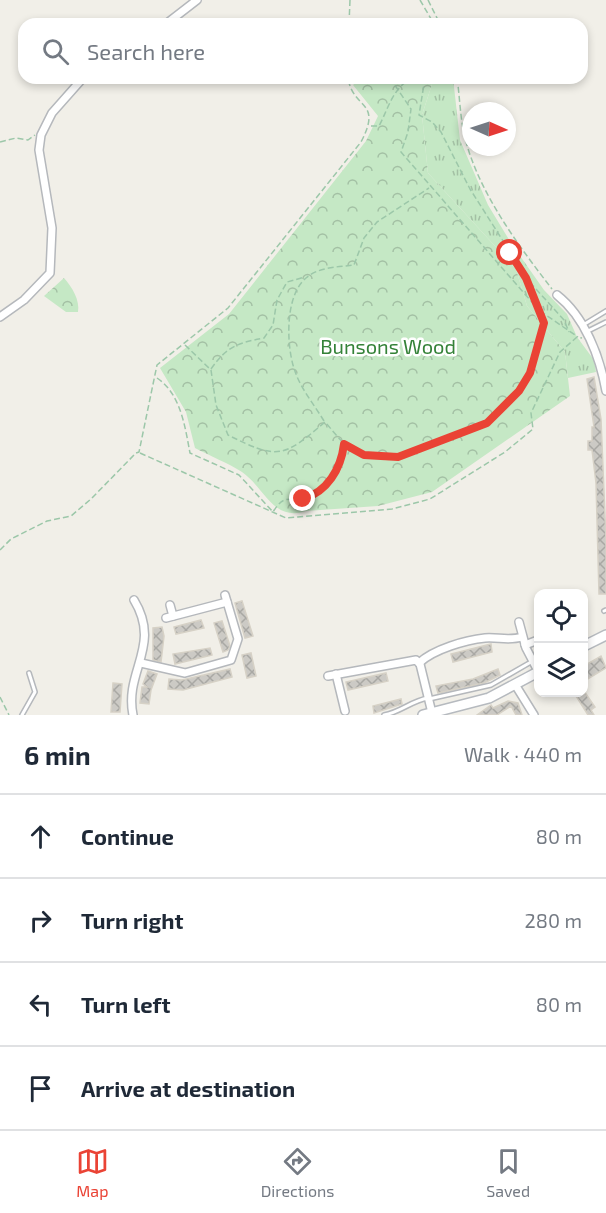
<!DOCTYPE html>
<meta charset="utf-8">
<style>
:root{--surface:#fff;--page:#f2f2f3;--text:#1f2937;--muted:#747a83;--line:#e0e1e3;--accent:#ea4335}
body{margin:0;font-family:"Exo 2",sans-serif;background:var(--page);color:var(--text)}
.controls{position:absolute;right:18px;bottom:18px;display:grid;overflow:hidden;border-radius:12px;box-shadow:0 3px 9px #0003}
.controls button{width:54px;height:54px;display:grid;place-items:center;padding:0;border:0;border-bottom:2px solid var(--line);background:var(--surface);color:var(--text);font:30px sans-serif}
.compass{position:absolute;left:462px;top:102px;width:54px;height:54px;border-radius:50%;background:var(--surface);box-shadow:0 3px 9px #0003;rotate:93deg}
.stop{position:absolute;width:18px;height:18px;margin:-14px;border:4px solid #ea4335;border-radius:50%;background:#fff}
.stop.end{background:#ea4335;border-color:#fff;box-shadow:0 2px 6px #0008}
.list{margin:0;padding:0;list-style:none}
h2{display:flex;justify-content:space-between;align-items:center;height:78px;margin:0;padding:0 24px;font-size:26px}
h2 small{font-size:20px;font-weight:400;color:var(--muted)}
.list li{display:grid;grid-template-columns:39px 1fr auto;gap:18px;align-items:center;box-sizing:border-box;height:84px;padding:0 24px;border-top:2px solid var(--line)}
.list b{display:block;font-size:22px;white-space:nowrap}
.list em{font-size:20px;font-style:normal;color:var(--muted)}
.icon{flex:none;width:33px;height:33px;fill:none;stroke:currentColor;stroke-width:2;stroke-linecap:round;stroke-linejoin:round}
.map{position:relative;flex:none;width:606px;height:715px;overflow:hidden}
.search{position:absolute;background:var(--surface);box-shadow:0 3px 9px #0003;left:18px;right:18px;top:18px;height:66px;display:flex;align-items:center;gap:15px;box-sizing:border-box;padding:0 21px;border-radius:18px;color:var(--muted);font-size:22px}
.sheet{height:414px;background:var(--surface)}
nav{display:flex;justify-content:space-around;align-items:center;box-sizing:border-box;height:84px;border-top:2px solid var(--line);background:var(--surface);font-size:16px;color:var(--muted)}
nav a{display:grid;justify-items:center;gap:3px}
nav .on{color:var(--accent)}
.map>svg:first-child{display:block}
.grass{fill:url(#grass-tufts)}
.forest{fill:url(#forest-crowns)}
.building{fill:url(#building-cross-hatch);stroke:#d6d1c6;stroke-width:1.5}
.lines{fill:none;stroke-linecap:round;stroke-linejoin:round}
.lane-casing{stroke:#b5b8bc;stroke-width:6}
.street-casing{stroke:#b5b8bc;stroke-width:10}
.secondary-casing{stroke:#b6babf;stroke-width:12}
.path{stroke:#9cc7a9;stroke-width:1.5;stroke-dasharray:6 3;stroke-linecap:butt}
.lane{stroke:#fff;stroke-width:3}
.street{stroke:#fff;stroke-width:7}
.secondary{stroke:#fff;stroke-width:9}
.route{stroke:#ea4335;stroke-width:8}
.labels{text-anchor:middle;stroke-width:5;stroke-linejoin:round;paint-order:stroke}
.park-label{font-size:20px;fill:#348238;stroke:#fff}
</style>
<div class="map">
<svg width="606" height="715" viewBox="0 0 606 715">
<defs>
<pattern id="grass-tufts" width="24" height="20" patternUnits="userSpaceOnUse" patternTransform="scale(1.5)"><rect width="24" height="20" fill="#c5e8c5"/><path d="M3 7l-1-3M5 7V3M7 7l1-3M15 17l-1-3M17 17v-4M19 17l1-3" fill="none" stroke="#a3c0a4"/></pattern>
<pattern id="forest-crowns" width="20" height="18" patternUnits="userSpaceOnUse" patternTransform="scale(1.5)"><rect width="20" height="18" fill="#c5e8c5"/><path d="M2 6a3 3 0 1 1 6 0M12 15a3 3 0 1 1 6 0" fill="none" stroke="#a3c0a4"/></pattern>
<pattern id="building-cross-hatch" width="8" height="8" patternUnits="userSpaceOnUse" patternTransform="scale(1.5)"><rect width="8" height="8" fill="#cccac5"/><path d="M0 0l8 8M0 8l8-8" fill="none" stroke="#a9a8a4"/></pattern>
</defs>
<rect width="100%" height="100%" fill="#f1efe8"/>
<path class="grass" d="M 434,78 L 453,78 L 460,140 L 488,205 L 511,243 L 544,290 L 567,314 L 577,337 L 594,360 L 596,372 L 568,378 L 565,352 L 527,306 L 516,269 L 428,173 L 422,115 Z"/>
<g class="forest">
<path d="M 361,78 L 434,78 L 422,115 L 428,173 L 516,269 L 527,306 L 565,352 L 570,396 L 432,492 L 378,506 L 306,511 C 273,522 265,488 242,472 C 228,463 210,456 195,448 L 186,412 L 160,368 L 229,314 L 366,141 L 378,116 L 353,85 Z"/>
<path d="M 64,278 C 72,287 80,300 78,312 L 66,312 L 44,296 Z"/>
</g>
<g class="building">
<path d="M 594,377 L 601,419 L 606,541 L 606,594 L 599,594 L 596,483 L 592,450 L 588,450 L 588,441 L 592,441 L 592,427 L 594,427 L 587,379 Z"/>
<path d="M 242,601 L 253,636 L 245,638 L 235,603 Z"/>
<path d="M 201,620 L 204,628 L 176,634 L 174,627 Z"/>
<path d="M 222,621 L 230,646 L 228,650 L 223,652 L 214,623 Z"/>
<path d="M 162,627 L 164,636 L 161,662 L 153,660 L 153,628 Z"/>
<path d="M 491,644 L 492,652 L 453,662 L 451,654 Z"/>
<path d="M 210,648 L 212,655 L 175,664 L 173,654 Z"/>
<path d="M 251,653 L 256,676 L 247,678 L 242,655 Z"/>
<path d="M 601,656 L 606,668 L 586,680 L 584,666 Z"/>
<path d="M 230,669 L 232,677 L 183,690 L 168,689 L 169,679 L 182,680 Z"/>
<path d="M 498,669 L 500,675 L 484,683 L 438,693 L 436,686 L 473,679 Z"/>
<path d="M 148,671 L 157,674 L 151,690 L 149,704 L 140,703 L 142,687 L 147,687 L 143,684 Z"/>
<path d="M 386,673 L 388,681 L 348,690 L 346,682 Z"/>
<path d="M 113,683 L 122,684 L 120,712 L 111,712 Z"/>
<path d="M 584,691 L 595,707 L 591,710 L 594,715 L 588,715 L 576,696 Z"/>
<path d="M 401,699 L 402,704 L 374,713 L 373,706 Z"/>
<path d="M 508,701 L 518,703 L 522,715 L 516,715 L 511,706 L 497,715 L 477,715 L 491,705 L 493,708 Z"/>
</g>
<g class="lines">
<defs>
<g id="lane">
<path d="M 583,325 L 606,311"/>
<path d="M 586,332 L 606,322"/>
<path d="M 604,611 L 606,610"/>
<path d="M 429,699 L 491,685 L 531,662"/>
<path d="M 22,715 L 35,692 L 29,673"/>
<path d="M 384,715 C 401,712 411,701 428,698"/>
</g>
<g id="street">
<path d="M 166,24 L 197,0"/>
<path d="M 557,295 C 585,317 600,357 606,391"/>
<path d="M 0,317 L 24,300 L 50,273 L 52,228 L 39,150 L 41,135 L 52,113 L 83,78"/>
<path d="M 170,605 L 173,616"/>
<path d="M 166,618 L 227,602"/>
<path d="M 519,622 L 526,648 L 538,671"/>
<path d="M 525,645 L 538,640"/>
<path d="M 141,663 L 185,673 L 231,660 L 238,639 L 225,595"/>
<path d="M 419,663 C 434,649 466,640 485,638 C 498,637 509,641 522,637"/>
<path d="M 336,674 L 345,711"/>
<path d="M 328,676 L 416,660 L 420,664 L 432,713"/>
<path d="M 516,686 L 534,715"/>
<path d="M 133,715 C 124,671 162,646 134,600"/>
</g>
<g id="secondary">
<path d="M 584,646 L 606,635"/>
<path d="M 423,715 L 489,698 L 538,672"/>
</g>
</defs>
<use href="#lane" class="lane-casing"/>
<use href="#street" class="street-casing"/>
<use href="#secondary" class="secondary-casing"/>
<g class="path">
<path d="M 420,0 L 434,24"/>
<path d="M 428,0 L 440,24"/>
<path d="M 349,24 L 350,0"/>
<path d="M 390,78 L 411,109 L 408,132 L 401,152 L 537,308"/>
<path d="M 425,78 L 419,115 L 432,122 L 441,132 L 470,189 L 526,277"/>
<path d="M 457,78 C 460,98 460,118 465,138 C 479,193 518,245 552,289"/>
<path d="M 371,126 L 379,126 C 389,107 392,90 411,78"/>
<path d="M 0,142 L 16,138 L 28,140 L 35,135"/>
<path d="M 540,311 L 578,337"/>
<path d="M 185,345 L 211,370 L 216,405 L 228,435 C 278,460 283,458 325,422 L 344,444 L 364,455 L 397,457 L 487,423 L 519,391 L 530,373 L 536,354 L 544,323 L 526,278 L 564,320 L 569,332"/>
<path d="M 211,369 C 227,346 238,343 264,338 L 273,325 L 277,300 L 287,282 L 305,277"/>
<path d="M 157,378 C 181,394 185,427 190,453 L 239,475 L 273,512 C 284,494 288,501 304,499 C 328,495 342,466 344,445"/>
<path d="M 324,421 C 315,406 302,390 296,374 C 286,350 284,296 306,278 C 318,267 338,267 354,265 L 364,238 L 377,222 L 429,188"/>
<path d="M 140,453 L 286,518 L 298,517 L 392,509 L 430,499 L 505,452 L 533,429 L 531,413 L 560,352 L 577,337 L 582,338"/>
<path d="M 0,550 L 11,539 L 47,521 L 71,516 L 91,499 L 136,453 L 139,452 L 157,365 L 228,308 L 361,142 C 383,100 353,110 348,78"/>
<path d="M 0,697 L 9,715"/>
</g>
<use href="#lane" class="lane"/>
<use href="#street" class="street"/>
<use href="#secondary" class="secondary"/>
</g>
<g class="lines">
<path class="route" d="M 303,499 C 327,492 341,469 344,444 L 364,455 L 398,457 L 487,423 L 519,391 L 530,373 L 544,323 L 526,278 L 510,253"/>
</g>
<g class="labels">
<g class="park-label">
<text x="388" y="354">Bunsons Wood</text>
</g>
</g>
</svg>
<div class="controls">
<button><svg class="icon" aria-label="locate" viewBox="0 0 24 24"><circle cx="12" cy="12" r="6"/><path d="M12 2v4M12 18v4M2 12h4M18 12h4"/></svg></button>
<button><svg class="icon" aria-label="layers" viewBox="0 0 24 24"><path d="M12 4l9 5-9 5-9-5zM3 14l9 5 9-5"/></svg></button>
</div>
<svg class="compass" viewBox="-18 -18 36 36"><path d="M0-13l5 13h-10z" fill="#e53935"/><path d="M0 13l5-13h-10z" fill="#747a83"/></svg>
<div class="stop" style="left:510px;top:253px"></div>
<div class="stop end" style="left:303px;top:499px"></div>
<div class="search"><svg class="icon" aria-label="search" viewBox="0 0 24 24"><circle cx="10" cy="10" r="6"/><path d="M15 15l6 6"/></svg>Search here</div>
</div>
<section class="sheet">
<h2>6 min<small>Walk · 440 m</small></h2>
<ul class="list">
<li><svg class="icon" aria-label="ahead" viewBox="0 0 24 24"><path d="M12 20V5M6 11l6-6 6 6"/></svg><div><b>Continue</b></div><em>80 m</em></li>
<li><svg class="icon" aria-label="right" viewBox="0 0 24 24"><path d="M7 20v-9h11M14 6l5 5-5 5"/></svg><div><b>Turn right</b></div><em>280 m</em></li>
<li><svg class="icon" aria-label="left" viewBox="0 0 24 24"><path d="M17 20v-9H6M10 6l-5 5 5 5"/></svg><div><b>Turn left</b></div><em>80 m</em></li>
<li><svg class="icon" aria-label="arrive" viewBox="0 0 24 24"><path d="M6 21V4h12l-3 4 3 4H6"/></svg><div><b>Arrive at destination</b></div></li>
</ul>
</section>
<nav>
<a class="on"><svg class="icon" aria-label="map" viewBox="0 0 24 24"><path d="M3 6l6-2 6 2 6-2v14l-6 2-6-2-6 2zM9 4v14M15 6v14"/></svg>Map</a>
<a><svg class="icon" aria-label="directions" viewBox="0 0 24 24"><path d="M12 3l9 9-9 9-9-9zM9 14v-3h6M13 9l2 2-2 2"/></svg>Directions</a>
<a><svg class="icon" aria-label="saved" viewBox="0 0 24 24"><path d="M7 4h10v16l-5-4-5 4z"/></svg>Saved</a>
</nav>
